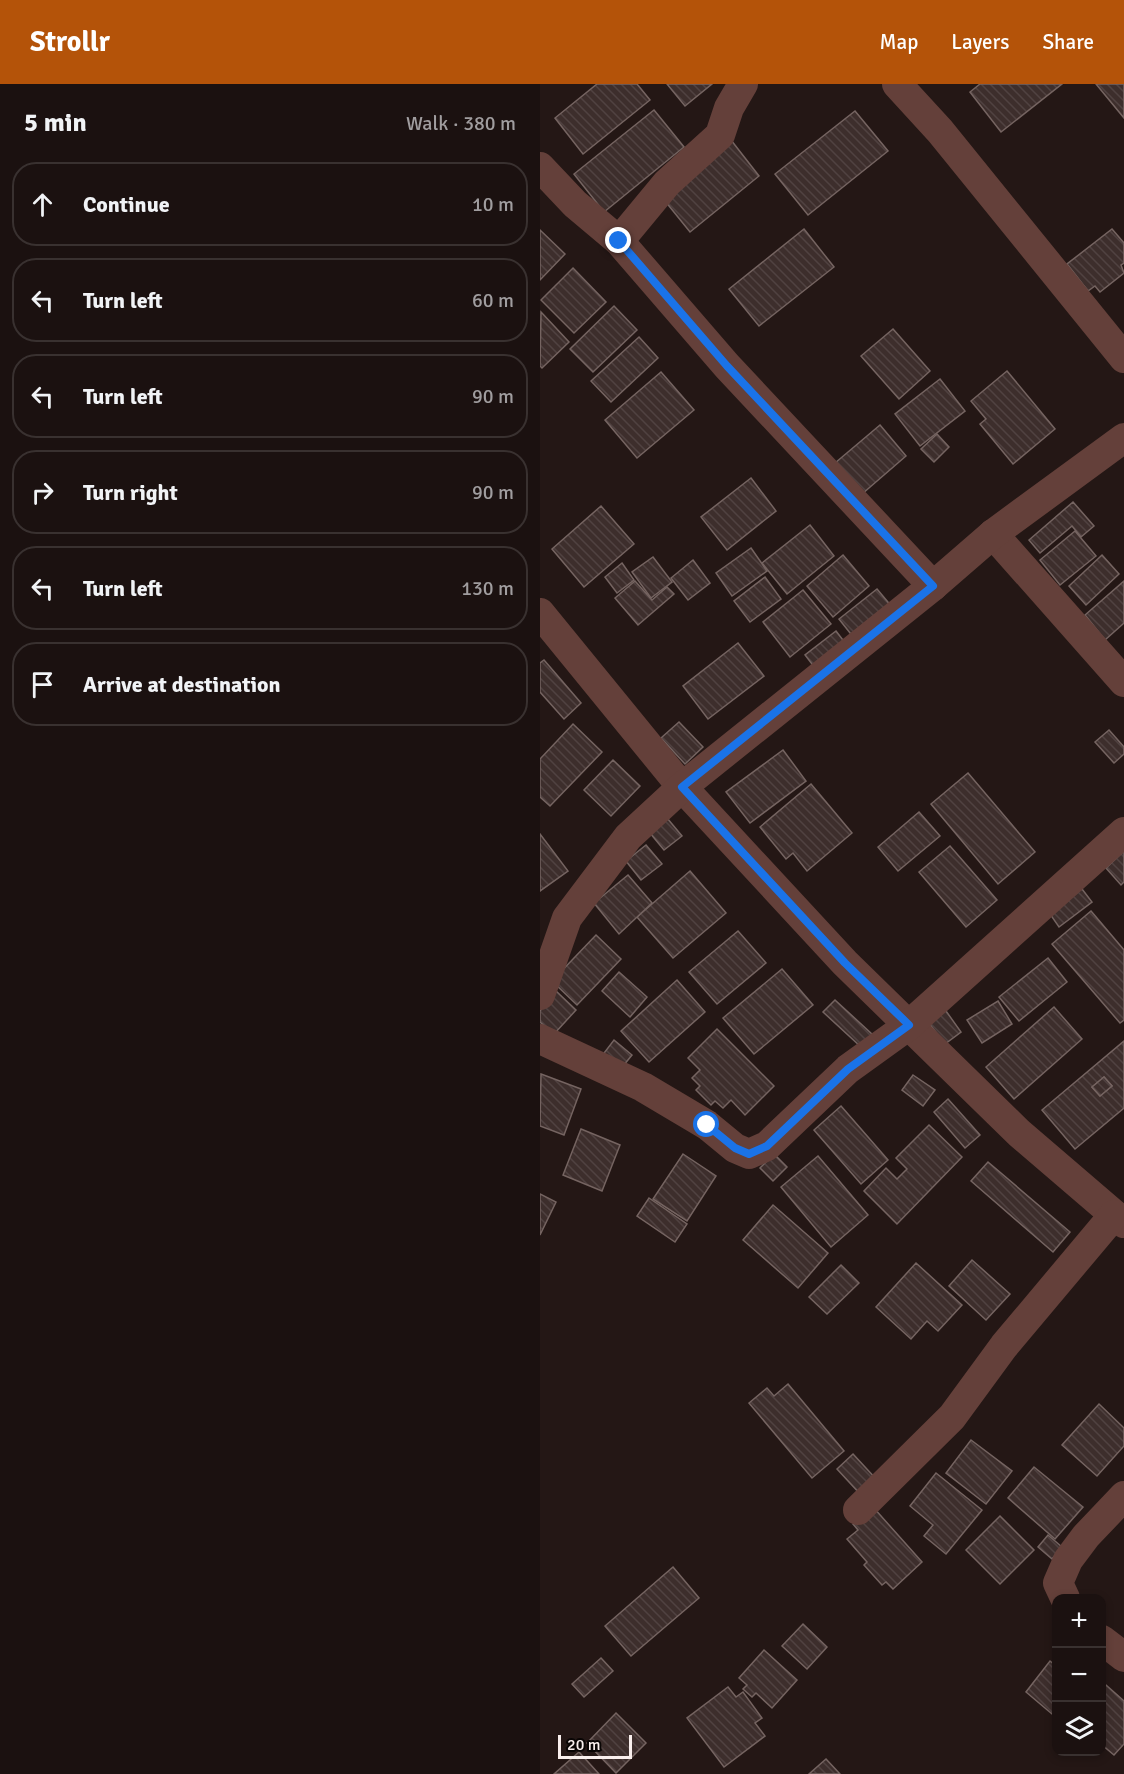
<!DOCTYPE html>
<meta charset="utf-8">
<style>
:root{--surface:#1b1110;--page:#241a19;--text:#f1f3f6;--muted:#a09d9f;--line:#393130;--accent:#b45309}
body{margin:0;font-family:Signika,sans-serif;background:var(--page);color:var(--text)}
.controls{position:absolute;right:18px;bottom:18px;display:grid;overflow:hidden;border-radius:12px;box-shadow:0 3px 9px #0003}
.controls button{width:54px;height:54px;display:grid;place-items:center;padding:0;border:0;border-bottom:2px solid var(--line);background:var(--surface);color:var(--text);font:30px sans-serif}
.scale{position:absolute;left:18px;bottom:15px;width:74px;box-sizing:border-box;padding-left:6px;border:3px solid #f9efed;border-top:0;font-size:16px;line-height:21px;white-space:nowrap;color:#f9efed;-webkit-text-stroke:4px #090504;paint-order:stroke}
.stop{position:absolute;width:18px;height:18px;margin:-14px;border:4px solid #1a73e8;border-radius:50%;background:#fff}
.stop.end{background:#1a73e8;border-color:#fff;box-shadow:0 2px 6px #0008}
.list{margin:0;padding:0;list-style:none}
h2{display:flex;justify-content:space-between;align-items:center;height:78px;margin:0;padding:0 24px;font-size:26px}
h2 small{font-size:20px;font-weight:400;color:var(--muted)}
.list li{display:grid;grid-template-columns:39px 1fr auto;gap:18px;align-items:center;box-sizing:border-box;height:84px;margin:0 12px 12px;padding:0 12px;border:2px solid var(--line);border-radius:24px}
.list b{display:block;font-size:22px;white-space:nowrap}
.list em{font-size:20px;font-style:normal;color:var(--muted)}
.icon{flex:none;width:33px;height:33px;fill:none;stroke:currentColor;stroke-width:2;stroke-linecap:round;stroke-linejoin:round}
.map{position:relative;flex:none;width:584px;height:1690px;overflow:hidden}
header{display:flex;align-items:center;gap:36px;box-sizing:border-box;height:84px;padding:0 30px;background:var(--accent);color:#fff}
header strong{font-size:28px}
nav{display:flex;gap:33px;margin-inline-start:auto;font-size:21px}
main{display:flex}
aside{flex:1;background:var(--surface)}
.map>svg:first-child{display:block}
.building{fill:url(#building-back-hatch);stroke:#756461;stroke-width:1.5;fill-rule:evenodd}
.lines{fill:none;stroke-linecap:round;stroke-linejoin:round}
.minor{stroke:#64403a;stroke-width:30}
.route{stroke:#1a73e8;stroke-width:8}
</style>
<header>
<strong>Strollr</strong>
<nav><a>Map</a><a>Layers</a><a>Share</a></nav>
</header>
<main>
<aside>
<h2>5 min<small>Walk · 380 m</small></h2>
<ul class="list">
<li><svg class="icon" aria-label="ahead" viewBox="0 0 24 24"><path d="M12 20V5M6 11l6-6 6 6"/></svg><div><b>Continue</b></div><em>10 m</em></li>
<li><svg class="icon" aria-label="left" viewBox="0 0 24 24"><path d="M17 20v-9H6M10 6l-5 5 5 5"/></svg><div><b>Turn left</b></div><em>60 m</em></li>
<li><svg class="icon" aria-label="left" viewBox="0 0 24 24"><path d="M17 20v-9H6M10 6l-5 5 5 5"/></svg><div><b>Turn left</b></div><em>90 m</em></li>
<li><svg class="icon" aria-label="right" viewBox="0 0 24 24"><path d="M7 20v-9h11M14 6l5 5-5 5"/></svg><div><b>Turn right</b></div><em>90 m</em></li>
<li><svg class="icon" aria-label="left" viewBox="0 0 24 24"><path d="M17 20v-9H6M10 6l-5 5 5 5"/></svg><div><b>Turn left</b></div><em>130 m</em></li>
<li><svg class="icon" aria-label="arrive" viewBox="0 0 24 24"><path d="M6 21V4h12l-3 4 3 4H6"/></svg><div><b>Arrive at destination</b></div></li>
</ul>
</aside>
<div class="map">
<svg width="584" height="1690" viewBox="0 0 584 1690">
<defs>
<pattern id="building-back-hatch" width="6" height="6" patternUnits="userSpaceOnUse" patternTransform="scale(1.5)"><rect width="6" height="6" fill="#3d2e2c"/><path d="M-1 5l2 2M0 0l6 6M5-1l2 2" fill="none" stroke="#504241"/></pattern>
</defs>
<rect width="100%" height="100%" fill="#241715"/>
<g class="building">
<path d="M 57,0 L 97,0 L 110,16 L 43,70 L 15,34 Z"/>
<path d="M 127,0 L 172,0 L 145,22 Z"/>
<path d="M 440,0 L 522,0 L 461,48 L 430,8 Z"/>
<path d="M 556,0 L 584,0 L 584,34 Z"/>
<path d="M 114,26 L 144,63 L 64,128 L 34,90 Z"/>
<path d="M 315,27 L 348,67 L 268,131 L 235,90 Z"/>
<path d="M 191,56 L 219,92 L 150,148 L 121,112 Z"/>
<path d="M 264,145 L 294,183 L 219,242 L 189,205 Z"/>
<path d="M 572,145 L 584,159 L 584,179 L 581,181 L 584,189 L 560,208 L 555,202 L 548,207 L 527,180 Z"/>
<path d="M 0,146 L 25,170 L 0,196 Z"/>
<path d="M 33,184 L 66,218 L 34,249 L 1,216 Z"/>
<path d="M 74,222 L 97,246 L 53,288 L 30,265 Z"/>
<path d="M 1,228 L 29,258 L 2,284 L 0,282 Z"/>
<path d="M 353,245 L 390,287 L 359,315 L 321,272 Z"/>
<path d="M 99,253 L 118,274 L 71,318 L 51,297 Z"/>
<path d="M 467,287 L 515,345 L 473,380 L 440,340 L 446,335 L 431,317 Z"/>
<path d="M 121,288 L 154,326 L 97,374 L 65,336 Z"/>
<path d="M 400,295 L 425,327 L 380,362 L 355,330 Z"/>
<path d="M 340,341 L 366,372 L 322,410 L 295,379 Z"/>
<path d="M 397,350 L 409,363 L 394,378 L 381,365 Z"/>
<path d="M 211,394 L 236,427 L 187,466 L 161,433 Z"/>
<path d="M 533,418 L 554,442 L 541,453 L 532,442 L 500,469 L 489,456 Z"/>
<path d="M 61,422 L 94,460 L 44,503 L 12,465 Z"/>
<path d="M 270,441 L 294,472 L 247,510 L 222,479 Z"/>
<path d="M 535,447 L 556,472 L 520,501 L 500,476 Z"/>
<path d="M 211,464 L 227,487 L 192,512 L 176,489 Z"/>
<path d="M 303,471 L 329,502 L 293,533 L 267,502 Z"/>
<path d="M 562,471 L 579,490 L 546,521 L 529,502 Z"/>
<path d="M 113,473 L 132,498 L 111,514 L 92,488 Z"/>
<path d="M 153,476 L 170,499 L 148,516 L 131,494 Z"/>
<path d="M 82,479 L 94,496 L 77,509 L 65,493 Z"/>
<path d="M 225,493 L 241,515 L 210,538 L 194,517 Z"/>
<path d="M 95,497 L 112,516 L 127,503 L 134,510 L 98,541 L 75,514 Z"/>
<path d="M 584,497 L 584,539 L 565,556 L 545,531 Z"/>
<path d="M 337,505 L 352,523 L 314,554 L 299,535 Z"/>
<path d="M 263,506 L 291,540 L 250,573 L 223,538 Z"/>
<path d="M 296,547 L 306,560 L 275,584 L 265,571 Z"/>
<path d="M 198,559 L 224,592 L 168,635 L 143,602 Z"/>
<path d="M 4,576 L 41,619 L 24,635 L 0,608 L 0,579 Z"/>
<path d="M 139,638 L 163,663 L 145,680 L 121,654 Z"/>
<path d="M 33,640 L 62,668 L 10,722 L 0,713 L 0,675 Z"/>
<path d="M 569,646 L 584,663 L 584,670 L 574,679 L 555,658 Z"/>
<path d="M 243,666 L 266,697 L 210,739 L 186,708 Z"/>
<path d="M 73,676 L 100,702 L 71,732 L 44,706 Z"/>
<path d="M 428,689 L 495,768 L 458,800 L 391,720 Z"/>
<path d="M 271,700 L 312,749 L 267,787 L 253,769 L 246,775 L 220,743 Z"/>
<path d="M 379,728 L 400,752 L 358,787 L 338,763 Z"/>
<path d="M 127,734 L 142,752 L 124,766 L 110,749 Z"/>
<path d="M 0,750 L 28,787 L 0,807 Z"/>
<path d="M 106,761 L 122,780 L 101,796 L 86,777 Z"/>
<path d="M 410,762 L 457,816 L 426,843 L 379,788 Z"/>
<path d="M 584,767 L 584,798 L 581,801 L 566,784 Z"/>
<path d="M 150,787 L 186,829 L 133,874 L 97,833 Z"/>
<path d="M 88,791 L 112,819 L 79,850 L 54,819 Z"/>
<path d="M 542,805 L 552,818 L 519,843 L 510,830 Z"/>
<path d="M 551,827 L 584,866 L 584,936 L 580,939 L 512,860 Z"/>
<path d="M 198,847 L 226,879 L 177,920 L 149,888 Z"/>
<path d="M 56,851 L 81,875 L 37,921 L 12,897 Z"/>
<path d="M 508,874 L 527,898 L 479,937 L 459,913 Z"/>
<path d="M 242,885 L 273,921 L 214,970 L 183,934 Z"/>
<path d="M 79,888 L 107,913 L 90,933 L 62,907 Z"/>
<path d="M 137,896 L 165,928 L 109,978 L 81,947 Z"/>
<path d="M 15,906 L 36,926 L 14,950 L 0,938 L 0,927 Z"/>
<path d="M 295,916 L 333,951 L 321,963 L 283,928 Z"/>
<path d="M 458,917 L 472,940 L 442,959 L 427,936 Z"/>
<path d="M 401,920 L 421,948 L 405,960 L 384,933 Z"/>
<path d="M 514,923 L 542,955 L 474,1015 L 446,983 Z"/>
<path d="M 177,945 L 234,1002 L 205,1031 L 191,1016 L 183,1024 L 175,1017 L 171,1021 L 156,1006 L 160,1002 L 152,994 L 160,986 L 148,974 Z"/>
<path d="M 74,956 L 92,971 L 79,987 L 61,973 Z"/>
<path d="M 584,957 L 584,1024 L 535,1065 L 502,1026 ZM 564,993 L 572,1002 L 560,1012 L 552,1003 Z"/>
<path d="M 1,990 L 41,1005 L 24,1051 L 0,1042 Z"/>
<path d="M 373,991 L 395,1006 L 383,1022 L 362,1006 Z"/>
<path d="M 564,993 L 572,1002 L 560,1012 L 552,1003 Z"/>
<path d="M 408,1015 L 440,1051 L 425,1064 L 394,1028 Z"/>
<path d="M 301,1022 L 348,1076 L 321,1100 L 274,1046 Z"/>
<path d="M 389,1041 L 422,1073 L 357,1140 L 324,1107 L 346,1084 L 357,1095 L 367,1085 L 356,1074 Z"/>
<path d="M 41,1045 L 80,1061 L 62,1107 L 23,1091 Z"/>
<path d="M 143,1070 L 176,1092 L 147,1137 L 113,1115 Z"/>
<path d="M 234,1070 L 247,1083 L 233,1097 L 220,1084 Z"/>
<path d="M 278,1072 L 328,1131 L 291,1163 L 241,1103 Z"/>
<path d="M 448,1078 L 530,1148 L 513,1168 L 431,1097 Z"/>
<path d="M 0,1110 L 16,1118 L 0,1151 Z"/>
<path d="M 109,1114 L 147,1140 L 135,1158 L 97,1132 Z"/>
<path d="M 233,1121 L 288,1169 L 258,1204 L 203,1156 Z"/>
<path d="M 432,1176 L 470,1210 L 446,1236 L 409,1202 Z"/>
<path d="M 376,1179 L 422,1221 L 398,1247 L 387,1237 L 371,1255 L 336,1223 Z"/>
<path d="M 301,1181 L 319,1199 L 287,1230 L 269,1213 Z"/>
<path d="M 248,1300 L 304,1367 L 272,1394 L 209,1319 L 227,1304 L 234,1312 Z"/>
<path d="M 559,1320 L 584,1344 L 584,1362 L 557,1392 L 522,1361 Z"/>
<path d="M 431,1356 L 472,1387 L 446,1420 L 406,1389 Z"/>
<path d="M 313,1370 L 337,1396 L 321,1411 L 297,1385 Z"/>
<path d="M 494,1383 L 543,1423 L 515,1455 L 468,1414 Z"/>
<path d="M 396,1389 L 442,1426 L 406,1470 L 384,1452 L 393,1441 L 370,1422 Z"/>
<path d="M 333,1423 L 382,1478 L 353,1505 L 346,1498 L 342,1501 L 324,1481 L 327,1478 L 307,1455 L 318,1446 L 313,1440 Z"/>
<path d="M 460,1432 L 494,1466 L 460,1500 L 426,1466 Z"/>
<path d="M 508,1451 L 522,1463 L 512,1475 L 498,1463 Z"/>
<path d="M 133,1483 L 159,1514 L 91,1572 L 65,1542 Z"/>
<path d="M 263,1540 L 287,1563 L 267,1585 L 242,1562 Z"/>
<path d="M 224,1566 L 257,1596 L 232,1624 L 216,1609 L 212,1613 L 203,1605 L 207,1601 L 199,1594 Z"/>
<path d="M 61,1574 L 73,1587 L 44,1613 L 32,1600 Z"/>
<path d="M 510,1577 L 516,1582 L 516,1624 L 512,1630 L 486,1608 Z"/>
<path d="M 566,1601 L 584,1617 L 584,1660 L 574,1671 L 562,1661 L 562,1606 Z"/>
<path d="M 188,1603 L 196,1613 L 203,1608 L 222,1634 L 215,1639 L 225,1652 L 184,1683 L 147,1634 Z"/>
<path d="M 76,1629 L 106,1659 L 76,1689 L 47,1659 Z"/>
<path d="M 39,1668 L 59,1690 L 14,1690 Z"/>
<path d="M 286,1675 L 300,1690 L 269,1690 Z"/>
</g>
<g class="lines">
<g class="minor">
<path d="M 357,0 L 400,47 L 584,274"/>
<path d="M 0,83 L 35,120 L 79,157 L 187,282 L 393,502"/>
<path d="M 79,157 L 127,99 L 180,51 L 189,24 L 203,0"/>
<path d="M 453,450 L 584,598"/>
<path d="M 0,529 L 142,703 L 305,879 L 479,1049 L 584,1139"/>
<path d="M 0,911 L 27,834 L 88,753 L 142,703 L 393,502 L 453,450 L 584,354"/>
<path d="M 0,955 L 103,1003 L 167,1041 L 195,1064 L 209,1070 L 227,1062 L 308,985 L 369,941 L 584,748"/>
<path d="M 318,1426 L 412,1333 L 464,1262 L 574,1131"/>
<path d="M 525,1514 L 518,1499 L 528,1476 L 546,1452 L 584,1412"/>
<path d="M 562,1556 L 584,1573"/>
</g>
</g>
<g class="lines">
<path class="route" d="M 79,157 L 187,282 L 393,502 L 142,703 L 305,879 L 369,941 L 308,985 L 227,1062 L 209,1070 L 195,1064 L 167,1041"/>
</g>
</svg>
<div class="controls">
<button>+</button>
<button>−</button>
<button><svg class="icon" aria-label="layers" viewBox="0 0 24 24"><path d="M12 4l9 5-9 5-9-5zM3 14l9 5 9-5"/></svg></button>
</div>
<div class="scale">20 m</div>
<div class="stop" style="left:167px;top:1041px"></div>
<div class="stop end" style="left:79px;top:157px"></div>
</div>
</main>
